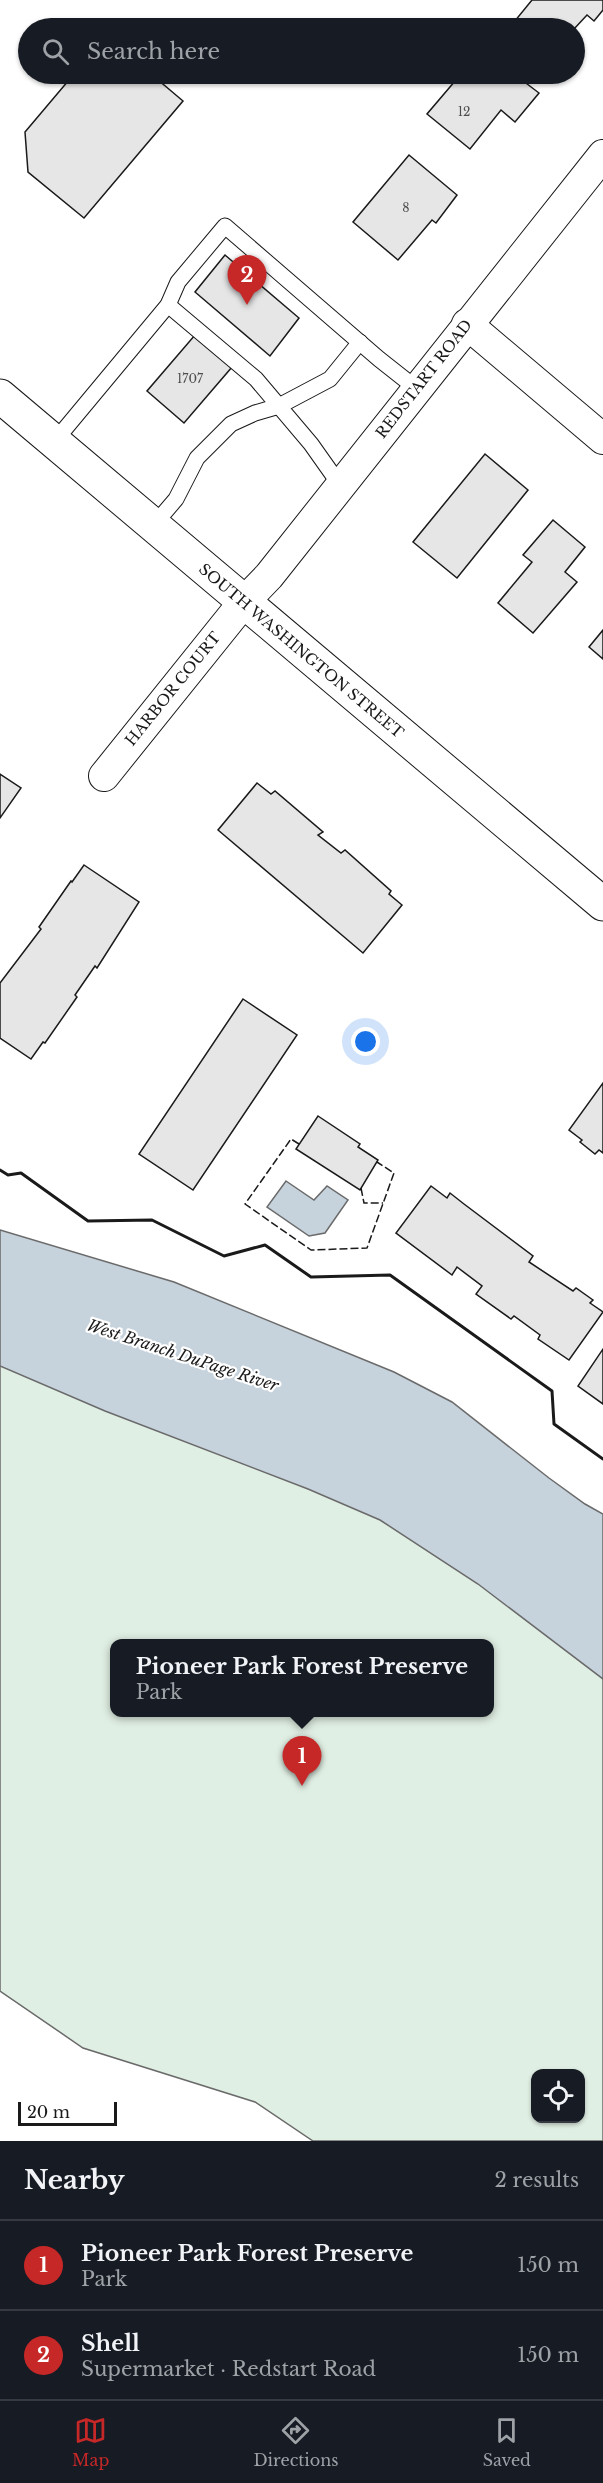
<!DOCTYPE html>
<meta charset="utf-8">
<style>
:root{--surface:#171b24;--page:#242831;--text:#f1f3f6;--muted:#9ea1a6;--line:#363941;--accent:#c62828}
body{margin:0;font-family:"Libre Baskerville",serif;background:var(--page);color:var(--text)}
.controls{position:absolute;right:18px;bottom:18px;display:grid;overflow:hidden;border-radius:12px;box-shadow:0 2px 4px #0004}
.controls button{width:54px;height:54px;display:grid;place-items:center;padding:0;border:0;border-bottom:2px solid var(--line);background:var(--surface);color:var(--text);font:30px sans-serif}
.scale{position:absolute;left:18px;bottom:15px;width:99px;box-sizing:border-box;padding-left:6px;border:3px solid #1a1a1a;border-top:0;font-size:16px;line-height:21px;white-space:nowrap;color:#1a1a1a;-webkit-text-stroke:4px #fff;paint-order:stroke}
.you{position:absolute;left:366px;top:1042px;width:21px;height:21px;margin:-15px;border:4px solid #fff;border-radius:50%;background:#1a73e8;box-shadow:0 0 0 9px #1a73e833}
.badge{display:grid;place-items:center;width:39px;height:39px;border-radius:50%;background:var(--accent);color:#fff;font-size:20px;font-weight:700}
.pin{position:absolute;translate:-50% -50px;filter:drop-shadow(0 2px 3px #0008)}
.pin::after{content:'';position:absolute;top:32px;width:21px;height:18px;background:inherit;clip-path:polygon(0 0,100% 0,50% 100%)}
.popup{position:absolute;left:110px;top:1639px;width:384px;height:78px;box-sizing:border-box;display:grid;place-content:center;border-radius:12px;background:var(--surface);filter:drop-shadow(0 2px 4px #0005);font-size:20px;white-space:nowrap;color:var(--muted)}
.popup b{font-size:22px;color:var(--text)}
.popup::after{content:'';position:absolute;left:50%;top:100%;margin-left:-12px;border:12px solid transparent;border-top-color:var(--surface)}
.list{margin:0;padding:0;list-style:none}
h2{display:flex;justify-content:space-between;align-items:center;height:78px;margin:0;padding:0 24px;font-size:26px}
h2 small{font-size:20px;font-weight:400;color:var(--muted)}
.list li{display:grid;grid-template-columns:39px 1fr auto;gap:18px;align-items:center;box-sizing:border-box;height:90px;padding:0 24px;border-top:2px solid var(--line)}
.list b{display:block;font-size:22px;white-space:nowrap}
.list p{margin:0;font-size:20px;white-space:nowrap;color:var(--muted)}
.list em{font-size:20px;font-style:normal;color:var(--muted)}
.icon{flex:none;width:33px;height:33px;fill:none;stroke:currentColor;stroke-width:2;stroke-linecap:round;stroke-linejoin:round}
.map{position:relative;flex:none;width:603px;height:2141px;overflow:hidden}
.search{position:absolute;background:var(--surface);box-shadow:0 2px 4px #0004;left:18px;right:18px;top:18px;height:66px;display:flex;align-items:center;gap:15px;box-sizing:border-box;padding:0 21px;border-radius:33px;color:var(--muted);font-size:22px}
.sheet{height:258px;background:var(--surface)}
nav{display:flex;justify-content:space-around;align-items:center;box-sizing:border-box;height:84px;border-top:2px solid var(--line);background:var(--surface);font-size:16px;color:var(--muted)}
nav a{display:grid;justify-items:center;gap:3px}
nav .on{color:var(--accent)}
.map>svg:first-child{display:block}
.green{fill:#e0efe3;stroke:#6a6a6a;stroke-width:1.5;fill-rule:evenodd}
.water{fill:#c6d2dc;stroke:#6a6a6a;stroke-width:1.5}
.building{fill:#e6e6e6;stroke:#1a1a1a;stroke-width:1.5}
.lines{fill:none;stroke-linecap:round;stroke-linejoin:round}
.lane-casing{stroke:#1a1a1a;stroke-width:17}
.street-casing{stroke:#1a1a1a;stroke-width:32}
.secondary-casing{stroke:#1a1a1a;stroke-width:35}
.lane{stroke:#fff;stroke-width:15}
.street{stroke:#fff;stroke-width:30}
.secondary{stroke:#fff;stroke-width:33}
.fence{stroke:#1a1a1a;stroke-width:1.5;stroke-dasharray:8 3;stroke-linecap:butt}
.wall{stroke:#1a1a1a;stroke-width:3}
.labels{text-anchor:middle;stroke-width:4.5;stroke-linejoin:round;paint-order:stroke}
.number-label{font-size:12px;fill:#4d4d4d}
.street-label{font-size:15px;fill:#1a1a1a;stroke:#fff}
.water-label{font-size:16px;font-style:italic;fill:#1a1a1a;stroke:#fff}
</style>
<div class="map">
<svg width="603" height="2141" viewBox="0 0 603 2141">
<rect width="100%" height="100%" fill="#fff"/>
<path class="green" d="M 0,1299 L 603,1581 L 603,2141 L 313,2141 L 255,2102 L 83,2048 L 0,1991 ZM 115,1644 L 490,1644 L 490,1712 L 115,1712 ZM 536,2074 L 580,2074 L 580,2118 L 536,2118 Z"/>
<g class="water">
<path d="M 286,1181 L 314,1200 L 327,1186 L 348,1200 L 325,1233 L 309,1236 L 267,1207 Z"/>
<path d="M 0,1230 L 174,1282 L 394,1372 L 452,1402 L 549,1478 L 585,1504 L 603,1514 L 603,1679 L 478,1584 L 380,1520 L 308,1489 L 105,1411 L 0,1366 Z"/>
</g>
<g class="building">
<path d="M 532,0 L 603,0 L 603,10 L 594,21 L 587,15 L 574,29 L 523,28 L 514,22 Z"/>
<path d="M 74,74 L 151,74 L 183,101 L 84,218 L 28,172 L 25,132 Z"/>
<path d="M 461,74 L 514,74 L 539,93 L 515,122 L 501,110 L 470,149 L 427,114 Z"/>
<path d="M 409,155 L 457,195 L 436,223 L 432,220 L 398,260 L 353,222 Z"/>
<path d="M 225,255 L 299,318 L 270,356 L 195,292 Z"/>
<path d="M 195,335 L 232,367 L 184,423 L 147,391 Z"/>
<path d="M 485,454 L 528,490 L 457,578 L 413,542 Z"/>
<path d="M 553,520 L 585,547 L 565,572 L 577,582 L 533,633 L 498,603 L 532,562 L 523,555 Z"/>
<path d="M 603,630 L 603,659 L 589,647 Z"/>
<path d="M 0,774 L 21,788 L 0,818 Z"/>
<path d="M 257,783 L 271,794 L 275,791 L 323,832 L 318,835 L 341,853 L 345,850 L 391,891 L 389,894 L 402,905 L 363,953 L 218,830 Z"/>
<path d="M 84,865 L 139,902 L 97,968 L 95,966 L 75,995 L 77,997 L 45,1043 L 43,1042 L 31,1059 L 0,1038 L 0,983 L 41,929 L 39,927 L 71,881 L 72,882 Z"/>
<path d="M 243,999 L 297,1035 L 193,1190 L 139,1154 Z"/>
<path d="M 603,1083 L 603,1153 L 599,1150 L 595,1154 L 580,1142 L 582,1140 L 569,1130 Z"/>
<path d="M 318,1116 L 360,1144 L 358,1147 L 378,1160 L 360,1190 L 296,1149 Z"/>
<path d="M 431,1186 L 447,1198 L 450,1193 L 464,1204 L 533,1256 L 529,1262 L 573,1291 L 576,1288 L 593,1300 L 590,1303 L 603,1312 L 569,1360 L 538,1339 L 540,1335 L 514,1316 L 511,1319 L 476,1294 L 482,1286 L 457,1267 L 452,1275 L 396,1233 Z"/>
<path d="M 603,1349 L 603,1404 L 578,1386 Z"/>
</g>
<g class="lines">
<defs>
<g id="lane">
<path d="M 168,305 L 256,379 L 311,444 L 340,485"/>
<path d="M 54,442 L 168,305 L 178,282 L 225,226 L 379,359 L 417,389"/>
<path d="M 153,526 L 176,499 L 197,458 L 231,424 L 255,413 L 279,406 L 330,379 L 360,342"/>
</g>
<g id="street">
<path d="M 467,324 L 603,439"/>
<path d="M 104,776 L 243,603 L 269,576 L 603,155"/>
</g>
<path id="secondary" d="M 0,396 L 603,904"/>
</defs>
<use href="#lane" class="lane-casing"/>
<use href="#street" class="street-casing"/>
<use href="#secondary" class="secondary-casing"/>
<use href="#lane" class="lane"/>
<use href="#street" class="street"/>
<use href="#secondary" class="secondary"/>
<g class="fence">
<path d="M 299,1144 L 291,1139 L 245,1204 L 311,1250 L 367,1248 L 394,1173 L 377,1162"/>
<path d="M 361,1188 L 364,1203 L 383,1203"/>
</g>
<path class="wall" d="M 0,1170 L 8,1175 L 21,1173 L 88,1221 L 152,1220 L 224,1256 L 265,1245 L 311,1277 L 390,1275 L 552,1391 L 554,1424 L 603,1459"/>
</g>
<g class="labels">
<g class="number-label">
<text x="464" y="116">12</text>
<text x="406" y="212">8</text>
<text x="190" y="383">1707</text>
</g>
<g class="street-label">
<text transform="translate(424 379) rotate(-52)" y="5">REDSTART ROAD</text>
<text transform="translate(301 651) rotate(40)" y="5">SOUTH WASHINGTON STREET</text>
<text transform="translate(173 689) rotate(-51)" y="5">HARBOR COURT</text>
</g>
<g class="water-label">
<text transform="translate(183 1355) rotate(18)" y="6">West Branch DuPage River</text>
</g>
</g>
</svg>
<div class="controls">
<button><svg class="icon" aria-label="locate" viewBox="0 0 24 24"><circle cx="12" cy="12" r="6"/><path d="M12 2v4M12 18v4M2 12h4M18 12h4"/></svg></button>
</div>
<div class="scale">20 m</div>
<div class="you"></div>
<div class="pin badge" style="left:302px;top:1786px">1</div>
<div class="popup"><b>Pioneer Park Forest Preserve</b>Park</div>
<div class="pin badge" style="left:247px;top:305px">2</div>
<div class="search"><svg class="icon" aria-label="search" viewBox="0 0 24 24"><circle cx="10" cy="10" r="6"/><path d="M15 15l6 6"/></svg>Search here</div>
</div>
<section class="sheet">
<h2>Nearby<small>2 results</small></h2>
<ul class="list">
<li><span class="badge">1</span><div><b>Pioneer Park Forest Preserve</b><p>Park</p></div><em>150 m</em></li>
<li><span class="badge">2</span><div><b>Shell</b><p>Supermarket · Redstart Road</p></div><em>150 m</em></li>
</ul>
</section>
<nav>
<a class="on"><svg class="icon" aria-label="map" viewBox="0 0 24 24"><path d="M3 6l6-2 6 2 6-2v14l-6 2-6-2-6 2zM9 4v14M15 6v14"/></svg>Map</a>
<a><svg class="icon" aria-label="directions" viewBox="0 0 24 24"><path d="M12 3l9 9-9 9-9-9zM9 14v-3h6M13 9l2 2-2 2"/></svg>Directions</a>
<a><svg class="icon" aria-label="saved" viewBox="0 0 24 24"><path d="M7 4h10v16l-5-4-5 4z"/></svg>Saved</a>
</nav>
